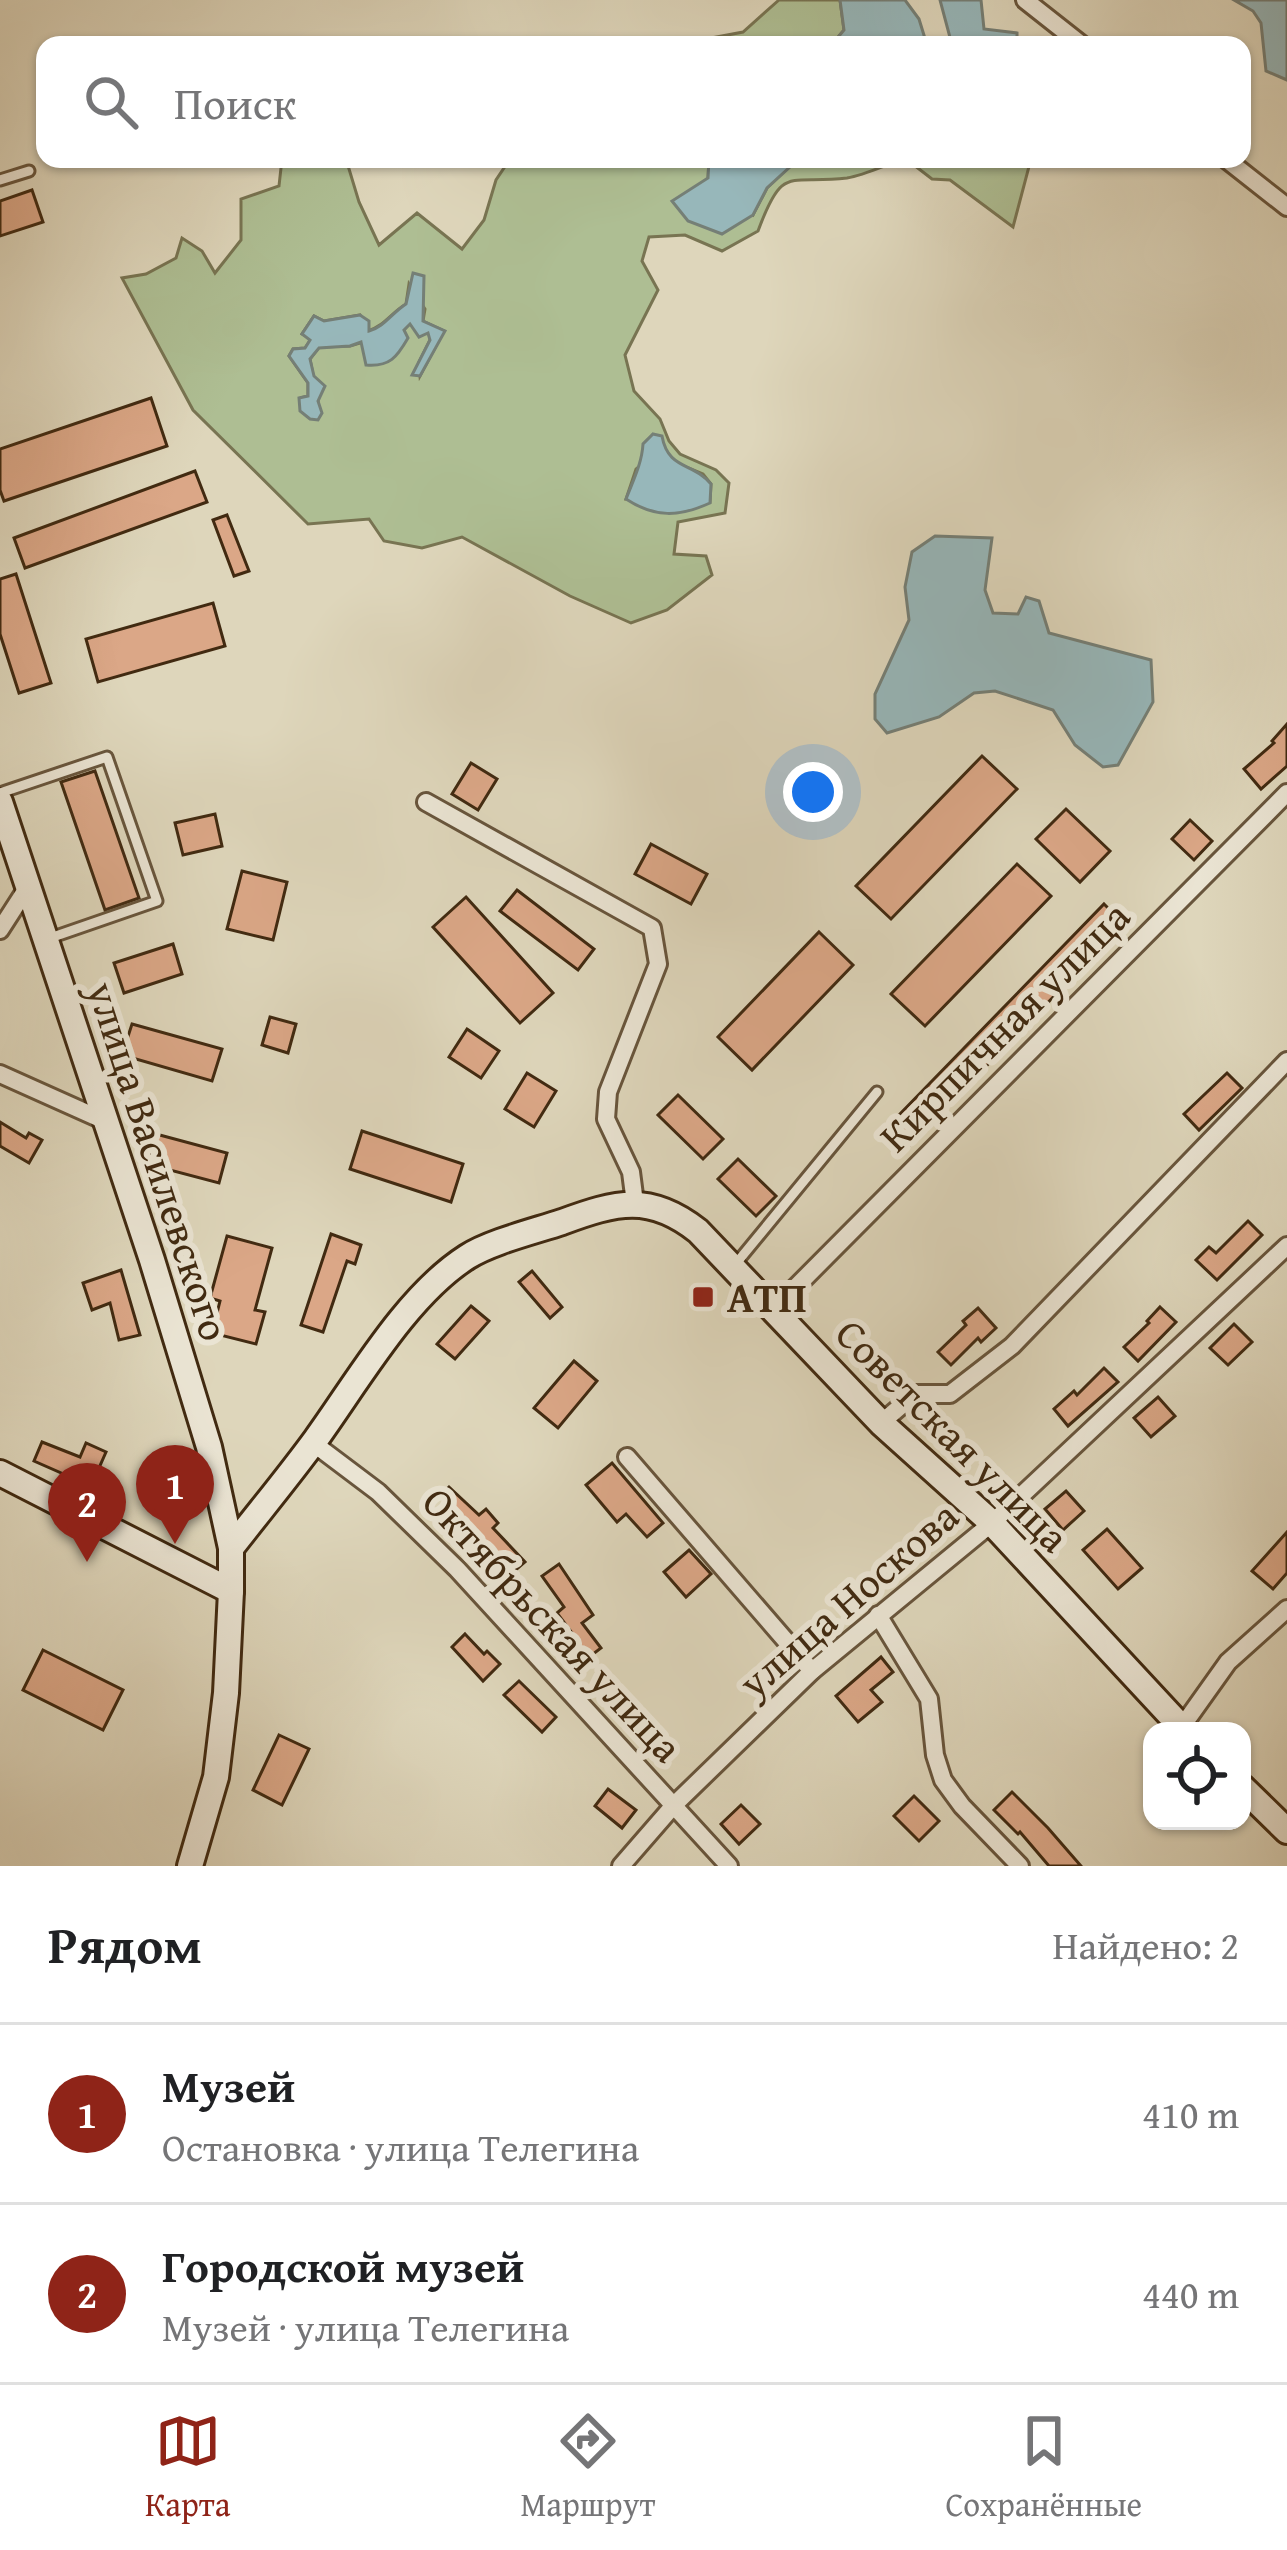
<!DOCTYPE html>
<html lang="ru">
<meta charset="utf-8">
<style>
:root{--surface:#fff;--page:#f2f2f2;--text:#202124;--muted:#757577;--line:#e0e0e0;--accent:#8f2418}
body{margin:0;font-family:"Gentium Book Plus",serif;background:var(--page);color:var(--text)}
.controls{position:absolute;right:36px;bottom:36px;display:grid;overflow:hidden;border-radius:24px;box-shadow:0 3px 9px #0004}
.controls button{width:108px;height:108px;display:grid;place-items:center;padding:0;border:0;border-bottom:3px solid var(--line);background:var(--surface);color:var(--text);font:60px sans-serif}
.you{position:absolute;left:813px;top:792px;width:42px;height:42px;margin:-30px;border:9px solid #fff;border-radius:50%;background:#1a73e8;box-shadow:0 0 0 18px #1a73e833}
.badge{display:grid;place-items:center;width:78px;height:78px;border-radius:50%;background:var(--accent);color:#fff;font-size:39px;font-weight:700}
.pin{position:absolute;translate:-50% -99px;filter:drop-shadow(0 3px 6px #0008)}
.pin::after{content:'';position:absolute;top:63px;width:42px;height:36px;background:inherit;clip-path:polygon(0 0,100% 0,50% 100%)}
.list{margin:0;padding:0;list-style:none}
h2{display:flex;justify-content:space-between;align-items:center;height:156px;margin:0;padding:0 48px;font-size:51px}
h2 small{font-size:39px;font-weight:400;color:var(--muted)}
.list li{display:grid;grid-template-columns:78px 1fr auto;gap:36px;align-items:center;box-sizing:border-box;height:180px;padding:0 48px;border-top:3px solid var(--line)}
.list b{display:block;font-size:45px;white-space:nowrap}
.list p{margin:0;font-size:39px;white-space:nowrap;color:var(--muted)}
.list em{font-size:39px;font-style:normal;color:var(--muted)}
.icon{flex:none;width:66px;height:66px;fill:none;stroke:currentColor;stroke-width:2;stroke-linecap:round;stroke-linejoin:round}
.map{position:relative;flex:none;width:1287px;height:1866px;overflow:hidden}
.search{position:absolute;background:var(--surface);box-shadow:0 3px 9px #0004;left:36px;right:36px;top:36px;height:132px;display:flex;align-items:center;gap:30px;box-sizing:border-box;padding:0 42px;border-radius:24px;color:var(--muted);font-size:45px}
.sheet{height:516px;background:var(--surface)}
nav{display:flex;justify-content:space-around;align-items:center;box-sizing:border-box;height:168px;border-top:3px solid var(--line);background:var(--surface);font-size:33px;color:var(--muted)}
nav a{display:grid;justify-items:center;gap:6px}
nav .on{color:var(--accent)}
.map>svg:first-child{display:block}
.green{fill:#aebe93;stroke:#787452;stroke-width:3;fill-rule:evenodd}
.water{fill:#97b7ba;stroke:#757f76;stroke-width:3}
.building{fill:#dba787;stroke:#412a11;stroke-width:3}
.lines{fill:none;stroke-linecap:round;stroke-linejoin:round}
.lane-casing{stroke:#68553c;stroke-width:15}
.street-casing{stroke:#68553c;stroke-width:22}
.secondary-casing{stroke:#412a11;stroke-width:30}
.lane{stroke:#eae4d3;stroke-width:9}
.street{stroke:#eae4d3;stroke-width:16}
.secondary{stroke:#eae4d3;stroke-width:24}
.poi-dot{fill:#8f2418;stroke:#eae4d3;stroke-width:4.5}
.labels{text-anchor:middle;stroke-width:12;stroke-linejoin:round;paint-order:stroke}
.street-label{font-size:42px;fill:#412a11;stroke:#eae4d3}
.poi-label{font-size:42px;font-weight:bold;fill:#412a11;stroke:#eae4d3;text-anchor:start}
</style>
<div class="map">
<svg width="1287" height="1866" viewBox="0 0 1287 1866">
<rect width="100%" height="100%" fill="#ded6bb"/>
<filter id="stains"><feTurbulence type="fractalNoise" baseFrequency=".00167" numOctaves="4"/><feColorMatrix values="0 0 0 0 .2 0 0 0 0 .09 0 0 0 0 .02 0 0 0 .5 -.17"/></filter>
<radialGradient id="worn" r=".72"><stop offset=".6" stop-color="#630" stop-opacity="0"/><stop offset="1" stop-color="#630" stop-opacity=".3"/></radialGradient>
<g class="green">
<path d="M 779,0 L 840,0 L 844,30 L 834,42 L 836,45 L 674,45 L 743,32 Z"/>
<path d="M 282,159 L 346,159 L 359,202 L 379,245 L 417,213 L 462,249 L 484,220 L 496,180 L 510,159 L 709,159 L 708,178 L 753,215 L 767,188 L 791,165 L 792,159 L 903,159 C 885,165 865,175 847,178 C 788,185 783,163 758,231 L 722,251 L 685,235 L 649,237 L 642,261 L 658,290 L 625,355 L 634,391 L 660,419 L 669,441 L 680,454 L 716,470 L 729,483 L 725,513 L 678,522 L 674,554 L 706,556 L 712,575 L 667,610 L 631,623 L 570,596 L 462,537 L 422,548 L 384,541 L 369,519 L 308,524 L 193,410 L 122,278 L 146,274 L 176,258 L 182,238 L 202,251 L 215,273 L 241,240 L 241,199 L 279,186 ZM 409,284 L 425,309 L 423,321 L 444,331 L 420,376 L 419,362 L 430,340 L 429,333 L 409,324 L 404,330 L 350,346 L 319,347 L 310,359 L 318,401 L 300,398 L 308,396 L 308,383 L 289,356 L 293,349 L 305,348 L 311,339 L 302,334 L 314,316 L 324,321 L 360,315 L 368,331 C 384,326 391,313 406,304 ZM 663,446 L 674,462 L 703,474 L 711,484 L 710,502 L 626,499 L 636,469 Z"/>
<path d="M 906,159 L 1031,159 L 1013,227 L 950,180 L 932,179 Z"/>
</g>
<g class="water">
<path d="M 840,0 L 905,0 L 919,19 L 927,45 L 836,45 L 833,43 L 844,30 Z"/>
<path d="M 940,0 L 981,0 L 984,29 L 1017,33 L 1017,45 L 952,45 Z"/>
<path d="M 1234,0 L 1287,0 L 1287,80 L 1266,71 L 1261,23 L 1253,11 Z"/>
<path d="M 709,159 L 792,159 L 792,165 L 767,188 L 753,215 L 722,234 L 688,221 L 672,201 L 708,178 Z"/>
<path d="M 413,273 L 424,276 L 423,321 L 445,331 L 420,376 L 412,375 L 430,340 L 428,333 L 419,337 L 410,324 L 404,330 L 408,338 C 397,357 390,367 366,365 L 361,342 L 350,346 L 319,348 L 310,359 L 314,376 L 325,386 L 318,401 L 322,413 L 318,420 L 310,419 L 300,411 L 299,398 L 308,396 L 308,383 L 289,356 L 293,349 L 305,348 L 310,340 L 302,334 L 314,316 L 324,321 L 360,315 L 369,321 L 369,331 C 384,327 392,313 406,304 Z"/>
<path d="M 653,434 L 662,436 C 668,470 693,462 711,484 L 710,503 C 679,517 655,518 626,499 C 633,481 642,463 643,444 Z"/>
<path d="M 935,536 L 992,538 L 985,590 L 993,613 L 1018,614 L 1026,597 L 1039,601 L 1049,633 L 1151,660 L 1153,702 L 1118,765 L 1103,767 L 1075,745 L 1053,710 L 995,691 L 974,693 L 939,717 L 887,733 L 875,719 L 875,694 L 909,620 L 905,587 L 912,552 Z"/>
</g>
<g class="building">
<path d="M 32,190 L 43,222 L 0,236 L 0,201 Z"/>
<path d="M 151,398 L 167,446 L 4,501 L 0,490 L 0,449 Z"/>
<path d="M 195,471 L 207,502 L 25,568 L 14,538 Z"/>
<path d="M 227,515 L 249,571 L 234,576 L 213,520 Z"/>
<path d="M 16,574 L 51,683 L 19,693 L 0,634 L 0,579 Z"/>
<path d="M 213,603 L 225,646 L 98,682 L 86,639 Z"/>
<path d="M 1287,724 L 1287,766 L 1261,789 L 1244,769 L 1274,743 L 1272,741 Z"/>
<path d="M 982,756 L 1017,789 L 891,919 L 856,886 Z"/>
<path d="M 471,763 L 497,779 L 478,810 L 452,794 Z"/>
<path d="M 95,771 L 139,898 L 105,910 L 61,782 Z"/>
<path d="M 1066,809 L 1110,851 L 1080,882 L 1036,839 Z"/>
<path d="M 215,814 L 222,846 L 183,855 L 175,823 Z"/>
<path d="M 1190,820 L 1212,841 L 1194,860 L 1172,839 Z"/>
<path d="M 651,844 L 707,874 L 691,904 L 635,874 Z"/>
<path d="M 1017,864 L 1051,896 L 925,1026 L 891,994 Z"/>
<path d="M 242,871 L 287,882 L 273,940 L 227,929 Z"/>
<path d="M 517,890 L 594,949 L 578,970 L 500,911 Z"/>
<path d="M 466,897 L 553,993 L 520,1023 L 433,927 Z"/>
<path d="M 1104,904 L 1124,924 L 903,1152 L 891,1140 L 908,1122 L 900,1114 Z"/>
<path d="M 819,932 L 853,965 L 752,1070 L 718,1037 Z"/>
<path d="M 173,944 L 182,974 L 124,993 L 114,963 Z"/>
<path d="M 270,1017 L 296,1024 L 288,1053 L 262,1045 Z"/>
<path d="M 132,1024 L 222,1049 L 212,1081 L 122,1055 Z"/>
<path d="M 467,1029 L 499,1051 L 481,1078 L 449,1057 Z"/>
<path d="M 527,1073 L 556,1091 L 534,1127 L 505,1109 Z"/>
<path d="M 1227,1073 L 1242,1088 L 1199,1130 L 1184,1114 Z"/>
<path d="M 678,1095 L 723,1139 L 703,1159 L 658,1115 Z"/>
<path d="M 0,1122 L 26,1138 L 29,1133 L 42,1140 L 29,1163 L 0,1146 Z"/>
<path d="M 362,1131 L 463,1164 L 451,1202 L 350,1169 Z"/>
<path d="M 156,1134 L 227,1153 L 219,1183 L 147,1164 Z"/>
<path d="M 738,1159 L 776,1196 L 756,1216 L 718,1179 Z"/>
<path d="M 1248,1221 L 1262,1235 L 1217,1280 L 1196,1260 L 1209,1247 L 1216,1253 Z"/>
<path d="M 331,1234 L 361,1245 L 355,1264 L 347,1261 L 323,1332 L 301,1325 Z"/>
<path d="M 227,1236 L 272,1248 L 255,1310 L 265,1312 L 256,1344 L 212,1333 L 220,1301 L 210,1298 Z"/>
<path d="M 121,1270 L 140,1335 L 119,1340 L 110,1303 L 92,1310 L 83,1283 Z"/>
<path d="M 532,1271 L 562,1307 L 550,1318 L 519,1282 Z"/>
<path d="M 471,1306 L 489,1321 L 455,1359 L 437,1344 Z"/>
<path d="M 1160,1307 L 1176,1322 L 1138,1361 L 1124,1347 L 1149,1323 L 1147,1321 Z"/>
<path d="M 978,1308 L 996,1328 L 981,1342 L 978,1338 L 951,1365 L 938,1352 L 966,1325 L 963,1321 Z"/>
<path d="M 1234,1324 L 1252,1342 L 1228,1365 L 1210,1348 Z"/>
<path d="M 574,1361 L 597,1381 L 558,1428 L 534,1408 Z"/>
<path d="M 1104,1368 L 1118,1382 L 1068,1426 L 1054,1409 L 1074,1391 L 1077,1395 Z"/>
<path d="M 1158,1397 L 1175,1416 L 1151,1437 L 1134,1418 Z"/>
<path d="M 42,1442 L 80,1457 L 86,1443 L 106,1452 L 91,1486 L 34,1461 Z"/>
<path d="M 612,1463 L 663,1523 L 647,1537 L 626,1514 L 617,1522 L 586,1485 Z"/>
<path d="M 449,1487 L 479,1515 L 486,1509 L 498,1523 L 493,1528 L 525,1562 L 504,1580 L 488,1563 L 497,1556 L 465,1519 L 460,1524 L 443,1509 L 450,1501 L 443,1493 Z"/>
<path d="M 1066,1491 L 1084,1511 L 1063,1530 L 1045,1509 Z"/>
<path d="M 1107,1529 L 1142,1568 L 1118,1589 L 1083,1550 Z"/>
<path d="M 1287,1532 L 1287,1573 L 1273,1589 L 1252,1571 Z"/>
<path d="M 689,1550 L 711,1574 L 686,1597 L 664,1572 Z"/>
<path d="M 559,1564 L 593,1615 L 582,1623 L 601,1648 L 584,1661 L 572,1645 L 578,1641 L 557,1613 L 564,1607 L 542,1576 Z"/>
<path d="M 465,1634 L 484,1654 L 487,1651 L 500,1664 L 483,1681 L 452,1647 Z"/>
<path d="M 43,1650 L 123,1690 L 103,1730 L 23,1690 Z"/>
<path d="M 881,1657 L 893,1672 L 871,1690 L 882,1702 L 858,1722 L 836,1696 Z"/>
<path d="M 519,1681 L 556,1717 L 542,1732 L 504,1695 Z"/>
<path d="M 279,1735 L 309,1749 L 282,1805 L 253,1790 Z"/>
<path d="M 608,1789 L 636,1810 L 622,1828 L 595,1806 Z"/>
<path d="M 1012,1792 L 1048,1828 L 1081,1866 L 1049,1866 L 1020,1832 L 1018,1834 L 994,1810 Z"/>
<path d="M 914,1796 L 939,1821 L 919,1841 L 894,1816 Z"/>
<path d="M 741,1805 L 760,1824 L 739,1844 L 721,1824 Z"/>
</g>
<g class="lines">
<defs>
<g id="lane">
<path d="M 0,180 L 29,171"/>
<path d="M 0,793 L 107,757 L 157,901 L 50,938"/>
<path d="M 734,1266 L 877,1092"/>
</g>
<g id="street">
<path d="M 1025,0 L 1082,45"/>
<path d="M 1226,159 L 1287,207"/>
<path d="M 426,802 L 652,928 L 658,964 L 608,1092 L 606,1119 L 631,1172 L 635,1203"/>
<path d="M 0,930 L 29,885"/>
<path d="M 0,1074 L 105,1121"/>
<path d="M 772,1311 L 1287,793"/>
<path d="M 881,1423 L 915,1394 L 950,1394 L 1012,1346 L 1287,1061"/>
<path d="M 313,1443 L 378,1492 L 457,1569 L 729,1866"/>
<path d="M 627,1457 L 812,1671"/>
<path d="M 878,1615 L 929,1699 L 935,1755 L 943,1780 L 962,1806 L 1020,1866"/>
<path d="M 1181,1728 L 1228,1662 L 1287,1609"/>
<path d="M 621,1866 L 674,1805 L 812,1671 L 992,1523 L 1287,1246"/>
</g>
<g id="secondary">
<path d="M 0,802 L 152,1260 L 209,1447 L 231,1548 L 231,1591 L 226,1693 L 216,1777 L 190,1866"/>
<path d="M 0,1473 L 231,1591"/>
<path d="M 231,1548 C 259,1512 289,1476 316,1439 C 358,1381 406,1296 467,1257 C 490,1242 535,1231 562,1222 C 616,1202 650,1193 698,1231 L 881,1423 L 992,1523 L 1185,1731"/>
<path d="M 1242,1787 L 1287,1831"/>
</g>
</defs>
<use href="#lane" class="lane-casing"/>
<use href="#street" class="street-casing"/>
<use href="#secondary" class="secondary-casing"/>
<use href="#lane" class="lane"/>
<use href="#street" class="street"/>
<use href="#secondary" class="secondary"/>
</g>
<rect class="poi-dot" x="691" y="1285" width="24" height="24" rx="6"/>
<g class="labels">
<g class="street-label">
<text transform="translate(1004 1026) rotate(-45)" y="15">Кирпичная улица</text>
<text transform="translate(159 1161) rotate(72)" y="15">улица Василевского</text>
<text transform="translate(953 1435) rotate(45)" y="15">Советская улица</text>
<text transform="translate(848 1599) rotate(-41)" y="15">улица Носкова</text>
<text transform="translate(553 1624) rotate(47)" y="15">Октябрьская улица</text>
</g>
<g class="poi-label">
<text x="727" y="1312">АТП</text>
</g>
</g>
<rect width="100%" height="100%" filter="url(#stains)"/>
<rect width="100%" height="100%" fill="url(#worn)"/>
</svg>
<div class="controls">
<button><svg class="icon" aria-label="locate" viewBox="0 0 24 24"><circle cx="12" cy="12" r="6"/><path d="M12 2v4M12 18v4M2 12h4M18 12h4"/></svg></button>
</div>
<div class="you"></div>
<div class="pin badge" style="left:175px;top:1544px">1</div>
<div class="pin badge" style="left:87px;top:1562px">2</div>
<div class="search"><svg class="icon" aria-label="search" viewBox="0 0 24 24"><circle cx="10" cy="10" r="6"/><path d="M15 15l6 6"/></svg>Поиск</div>
</div>
<section class="sheet">
<h2>Рядом<small>Найдено: 2</small></h2>
<ul class="list">
<li><span class="badge">1</span><div><b>Музей</b><p>Остановка · улица Телегина</p></div><em>410 m</em></li>
<li><span class="badge">2</span><div><b>Городской музей</b><p>Музей · улица Телегина</p></div><em>440 m</em></li>
</ul>
</section>
<nav>
<a class="on"><svg class="icon" aria-label="map" viewBox="0 0 24 24"><path d="M3 6l6-2 6 2 6-2v14l-6 2-6-2-6 2zM9 4v14M15 6v14"/></svg>Карта</a>
<a><svg class="icon" aria-label="directions" viewBox="0 0 24 24"><path d="M12 3l9 9-9 9-9-9zM9 14v-3h6M13 9l2 2-2 2"/></svg>Маршрут</a>
<a><svg class="icon" aria-label="saved" viewBox="0 0 24 24"><path d="M7 4h10v16l-5-4-5 4z"/></svg>Сохранённые</a>
</nav>
